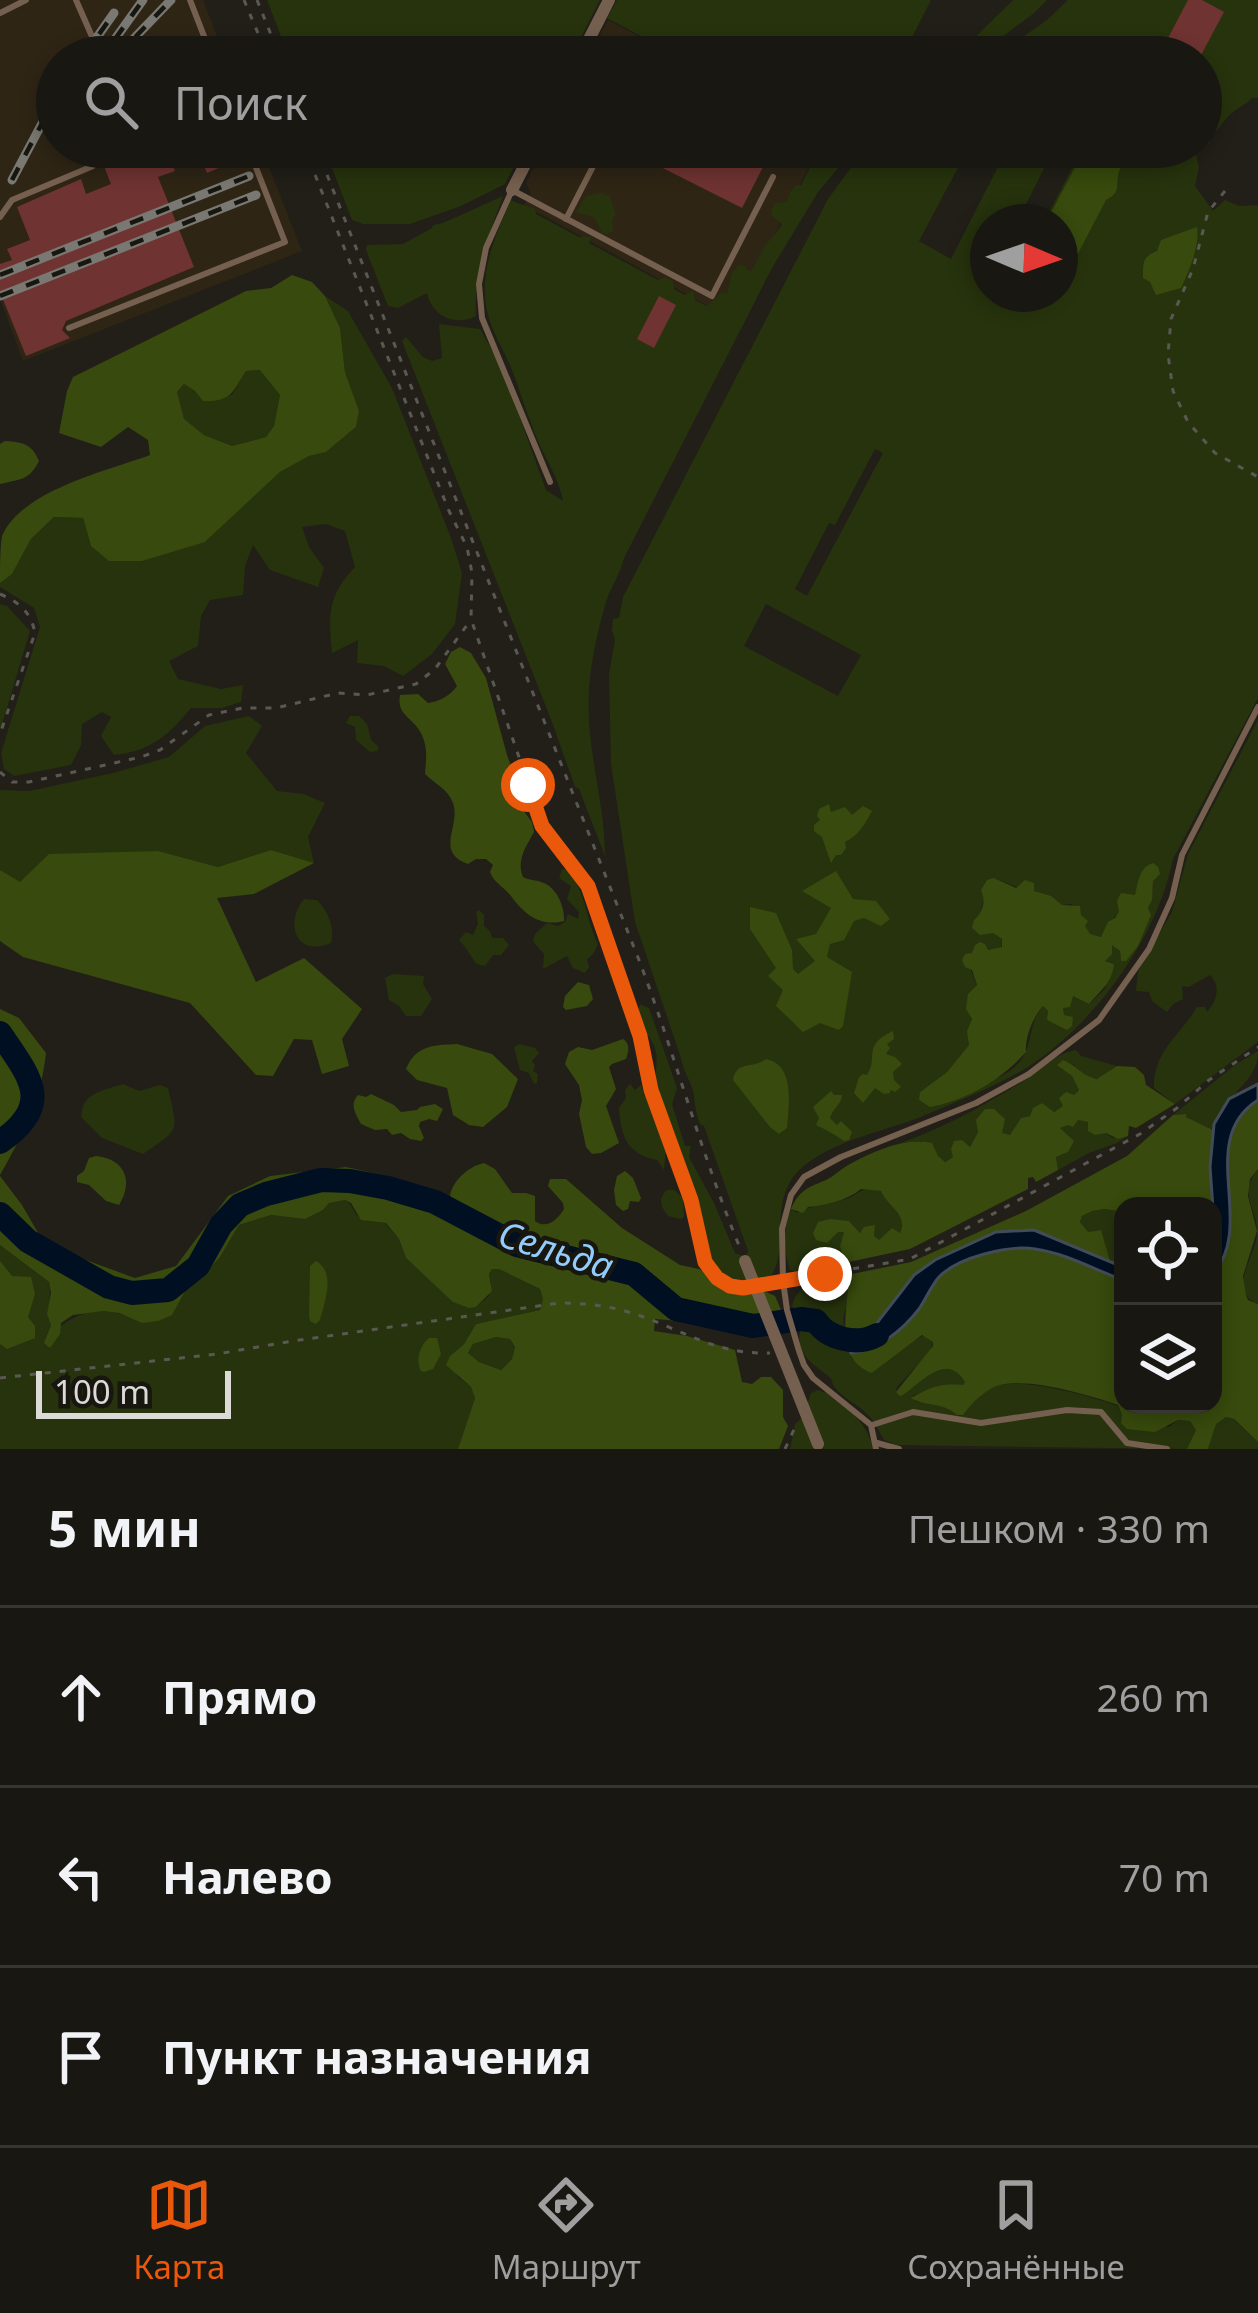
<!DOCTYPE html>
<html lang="ru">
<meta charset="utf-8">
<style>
:root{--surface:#191712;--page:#262420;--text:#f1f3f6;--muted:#9f9f9f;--line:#373632;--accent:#ea580c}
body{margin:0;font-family:"Noto Sans",sans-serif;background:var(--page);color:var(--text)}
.controls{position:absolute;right:36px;bottom:36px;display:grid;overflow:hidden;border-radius:24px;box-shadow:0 6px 18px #0003}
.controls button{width:108px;height:108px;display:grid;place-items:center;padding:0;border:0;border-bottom:3px solid var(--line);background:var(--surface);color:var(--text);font:60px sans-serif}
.compass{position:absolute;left:970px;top:204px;width:108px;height:108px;border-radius:50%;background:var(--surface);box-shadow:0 6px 18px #0003;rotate:92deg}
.scale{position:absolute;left:36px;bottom:30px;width:195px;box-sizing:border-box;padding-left:12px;border:6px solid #dbdad6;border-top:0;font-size:33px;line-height:42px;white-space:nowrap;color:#dbdad6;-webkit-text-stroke:9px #17160f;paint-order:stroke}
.stop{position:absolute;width:36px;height:36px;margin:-27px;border:9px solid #ea580c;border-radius:50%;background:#fff}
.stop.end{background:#ea580c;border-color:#fff;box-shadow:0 3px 12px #0008}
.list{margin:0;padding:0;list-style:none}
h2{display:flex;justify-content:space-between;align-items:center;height:156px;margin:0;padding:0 48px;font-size:51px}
h2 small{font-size:39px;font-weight:400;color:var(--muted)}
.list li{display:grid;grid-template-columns:78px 1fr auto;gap:36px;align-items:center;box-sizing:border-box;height:180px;padding:0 48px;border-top:3px solid var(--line)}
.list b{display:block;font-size:45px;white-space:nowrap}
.list em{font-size:39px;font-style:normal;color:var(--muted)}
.icon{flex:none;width:66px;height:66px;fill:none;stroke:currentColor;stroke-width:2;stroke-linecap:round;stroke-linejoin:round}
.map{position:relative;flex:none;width:1258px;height:1449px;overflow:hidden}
.search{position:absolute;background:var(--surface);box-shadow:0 6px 18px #0003;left:36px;right:36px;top:36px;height:132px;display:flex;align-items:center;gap:30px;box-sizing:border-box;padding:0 42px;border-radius:66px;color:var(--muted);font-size:45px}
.sheet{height:696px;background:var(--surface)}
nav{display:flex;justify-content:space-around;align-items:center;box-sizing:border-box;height:168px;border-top:3px solid var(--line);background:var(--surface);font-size:33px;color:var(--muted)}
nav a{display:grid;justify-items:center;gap:6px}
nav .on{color:var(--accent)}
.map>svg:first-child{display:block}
.industrial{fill:#2e2515}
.green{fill:#27330d;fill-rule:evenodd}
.forest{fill:#384a0d;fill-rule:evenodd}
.water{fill:#000f22;stroke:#424c58;stroke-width:3}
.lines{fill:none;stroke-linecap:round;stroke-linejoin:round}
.river{stroke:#000f22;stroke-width:24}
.building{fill:#6f3331}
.path{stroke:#5a5852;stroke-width:3;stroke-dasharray:6 9;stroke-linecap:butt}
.lane{stroke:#755f4e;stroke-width:6}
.street{stroke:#755f4e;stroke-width:12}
.rail-casing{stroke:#797872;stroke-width:9}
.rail{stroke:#17160f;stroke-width:4.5;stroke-dasharray:14;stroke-linecap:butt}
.street-bridge{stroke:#755f4e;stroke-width:12}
.route{stroke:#ea580c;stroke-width:15}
.labels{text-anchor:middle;stroke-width:9;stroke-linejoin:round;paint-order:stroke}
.water-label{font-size:36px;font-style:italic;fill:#92cbfd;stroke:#17160f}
</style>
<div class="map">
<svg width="1258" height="1449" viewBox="0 0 1258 1449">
<rect width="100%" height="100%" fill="#211f18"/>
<g class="industrial">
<path d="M 0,0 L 203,0 L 225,57 L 57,57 L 57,147 L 261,147 L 302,251 L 23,361 L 0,299 Z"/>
<path d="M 608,20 L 678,57 L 589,57 Z"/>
<path d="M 544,147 L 819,147 L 732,319 L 524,205 L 531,193 L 526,183 Z"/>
</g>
<g class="green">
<path d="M 267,0 L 600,0 L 571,57 L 289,57 Z"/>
<path d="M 617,0 L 931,0 L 902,57 L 680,57 L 607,18 Z"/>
<path d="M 1013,0 L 1047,0 L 1033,14 L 975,57 L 955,57 Z"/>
<path d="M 1068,0 L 1258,0 L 1258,98 L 1252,98 C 1245,105 1239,107 1232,113 C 1223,120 1220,130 1209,136 L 1210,143 L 1201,146 L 1201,57 L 1054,57 L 1056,52 L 1026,39 L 1016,57 L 994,57 L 1047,20 Z"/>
<path d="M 324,147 L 524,147 L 505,184 L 461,206 L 410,224 L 363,224 L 352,220 Z"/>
<path d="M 820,147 L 856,147 L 818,192 L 772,268 L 624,558 C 621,573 612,584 607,599 C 598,628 591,660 589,690 C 585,746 605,800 605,856 L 579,789 L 575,787 L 552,722 L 402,341 L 406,337 L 423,357 L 432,361 L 442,358 L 439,324 L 480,329 L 501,366 L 546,490 L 563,501 C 560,481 546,460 538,441 C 528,417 521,394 512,370 C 505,352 494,336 489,318 C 476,277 495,237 511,200 C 519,205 528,205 535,209 L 536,214 L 579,237 L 591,237 L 589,243 L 658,280 L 666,277 L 673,282 L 674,289 L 685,295 L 693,290 L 695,300 L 707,306 L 722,292 L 727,294 L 732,273 L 739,265 L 745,266 L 747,270 L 751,271 C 758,262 761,251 767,243 C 773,236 777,232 782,224 L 771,215 L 772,208 L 776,203 L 787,202 L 790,192 L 796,185 L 801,185 Z"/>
<path d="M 872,147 L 969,147 L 919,241 L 951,259 L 1008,147 L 1055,147 L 1017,222 L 988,222 L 988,294 L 1060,294 L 1060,222 L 1044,222 L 1083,147 L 1200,147 L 1196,155 L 1199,167 L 1195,186 L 1213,211 L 1225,200 L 1239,206 L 1258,205 L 1258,698 L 1173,859 C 1157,939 1092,1028 1023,1070 C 992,1088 956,1102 923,1116 C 884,1132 840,1138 805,1165 C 762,1199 795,1253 767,1280 L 753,1279 L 751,1283 C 731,1285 715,1277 706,1259 C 698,1241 701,1222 695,1204 C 683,1166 665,1129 656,1090 C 654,1077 658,1065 656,1053 C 653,1032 630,1029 640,1004 L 649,1008 L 677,1088 L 672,1104 L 685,1146 L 691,1146 L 689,1157 L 714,1203 L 735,1253 L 746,1257 L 748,1251 L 704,1126 L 700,1124 C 696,1113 695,1106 694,1096 C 692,1082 683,1072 681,1058 L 635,922 L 611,764 L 609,674 L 615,640 L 612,631 L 613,619 L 619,618 L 623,597 L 828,199 L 850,169 ZM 875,449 L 883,453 L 807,596 L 795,589 L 829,523 L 835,525 ZM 766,604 L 861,655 L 838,696 L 744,646 ZM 1140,875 L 1153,881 C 1151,913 1139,935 1121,961 L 1120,951 L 1112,944 L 1104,961 L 1113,963 L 1105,989 L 1089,1004 L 1073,996 L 1063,1008 L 1063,1015 L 1058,1024 L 1048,1020 L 1048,1011 L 1043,1006 C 1031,1020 1032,1036 1026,1051 C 1011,1088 954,1087 920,1092 L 947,1072 L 969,1045 L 974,991 L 977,986 L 971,970 L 975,945 L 985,944 L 987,950 L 1001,948 L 1002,939 L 992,932 L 980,915 L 984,897 L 994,878 L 1062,905 L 1072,904 L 1090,935 L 1101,937 L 1119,911 L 1135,896 Z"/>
<path d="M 602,193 L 610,197 L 616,214 L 612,220 L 613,231 L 607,234 L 602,233 L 595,218 L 576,212 L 586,196 Z"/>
<path d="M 503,196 C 488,236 474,273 476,316 C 455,327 432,316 427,293 L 398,308 L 388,306 L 366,250 L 367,245 L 403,244 L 432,228 L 433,225 L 443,223 Z"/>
<path d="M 325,296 L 348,311 L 392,388 L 451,538 L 462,573 L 455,624 L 432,654 L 403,676 L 384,666 L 357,663 L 358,640 L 332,653 C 328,615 328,595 355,567 L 345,531 L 326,524 L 302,527 L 309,547 L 324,568 L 318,587 L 270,570 L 253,545 L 245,566 L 243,595 L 210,600 L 201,616 L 198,646 L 169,661 L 178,679 L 221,689 L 243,685 L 241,702 L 222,708 L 191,708 C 168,736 151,751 114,755 L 101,736 L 111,717 L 102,712 L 82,724 L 81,745 L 71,765 L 14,776 L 4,769 L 1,753 L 40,627 L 34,608 L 0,587 L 0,583 L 12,574 L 31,539 L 54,517 L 83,518 L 91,546 L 205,542 L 280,472 L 309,456 L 326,452 L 356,427 L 359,411 L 345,372 L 340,328 Z"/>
<path d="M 261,370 L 280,395 L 274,426 L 266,437 L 232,446 L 204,435 L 184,420 L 177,392 L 184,384 L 195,391 L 232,395 L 246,371 Z"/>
<path d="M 0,604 L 7,606 L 30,631 L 0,731 Z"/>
<path d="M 249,716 L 262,726 L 246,753 L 277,791 L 304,794 L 325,803 L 308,837 L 314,863 L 271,850 L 218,867 L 158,851 L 20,883 L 0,870 L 0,790 L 29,791 L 113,773 L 169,757 L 205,726 Z"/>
<path d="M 350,716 L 359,716 L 367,724 L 371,740 L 379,747 L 377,751 L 370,752 L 356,740 L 355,727 L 346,723 Z"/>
<path d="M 1258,720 L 1258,1042 L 1175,1104 L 1154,1088 C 1153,1051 1180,1036 1197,1007 L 1205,1007 L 1207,1012 C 1217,1001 1221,986 1210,975 L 1189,987 L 1182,986 L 1183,999 L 1173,1004 L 1167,1012 L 1152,1001 L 1149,992 L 1136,991 L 1138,971 L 1172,912 L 1188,854 Z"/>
<path d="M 562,869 L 568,870 C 586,892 586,920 598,944 L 593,954 L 587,959 L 589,967 L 585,973 L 573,968 L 567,956 L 543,969 L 544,954 L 533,941 L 535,934 L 547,923 L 558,926 L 565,922 L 568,914 L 578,919 L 579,912 L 567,899 L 571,886 L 559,878 Z"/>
<path d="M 304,899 L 317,900 C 328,911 335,928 331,943 C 296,958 284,923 304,899 Z"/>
<path d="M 479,910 L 484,915 L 484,926 L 490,931 L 492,938 L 503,938 L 509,945 L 501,955 L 493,955 L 485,966 L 477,964 C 470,956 467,948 459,940 L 466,932 L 473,935 L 478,924 L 476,912 Z"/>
<path d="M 393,974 L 424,976 L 423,984 L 432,999 L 421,1016 L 406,1016 L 399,1006 L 389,1000 L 385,978 Z"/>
<path d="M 520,1044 L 535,1048 L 539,1053 L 532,1061 L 535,1065 L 533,1071 L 538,1074 L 537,1083 L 534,1084 L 529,1073 L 520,1070 L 514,1047 Z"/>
<path d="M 1076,1050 L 1081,1056 L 1117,1066 L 1098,1079 L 1082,1076 L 1073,1064 L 1072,1076 L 1079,1090 L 1064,1106 L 1053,1112 L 1041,1103 L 1030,1116 L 1021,1118 L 1011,1135 L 978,1132 L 969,1148 L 944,1162 L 922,1141 L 900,1143 C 944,1128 988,1103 1027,1079 C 1044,1068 1056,1053 1076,1050 Z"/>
<path d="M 1258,1051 C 1258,1075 1241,1085 1228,1102 C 1222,1110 1217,1121 1213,1130 L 1186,1117 L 1185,1114 L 1173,1115 L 1235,1065 Z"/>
<path d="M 123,1084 L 139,1091 L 160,1085 L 168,1088 C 178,1133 181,1128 143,1154 L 102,1138 L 81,1117 C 83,1091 103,1091 123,1084 Z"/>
<path d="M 630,1084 L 635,1090 L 641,1085 L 644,1095 L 650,1099 L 650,1107 L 666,1145 L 664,1170 L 657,1160 C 627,1154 621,1137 619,1108 L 626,1098 L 625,1090 Z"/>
<path d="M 1078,1120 L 1089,1122 L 1113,1138 L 1128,1136 L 1117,1143 L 1089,1153 L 1058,1170 L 1056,1157 L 1068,1152 L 1065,1135 L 1059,1128 Z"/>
<path d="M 1258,1169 L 1258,1304 C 1226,1291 1256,1256 1257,1234 C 1258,1208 1237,1195 1258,1169 Z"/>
<path d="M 871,1188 L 881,1191 L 902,1219 L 904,1225 L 900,1234 L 880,1241 L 874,1236 L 875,1226 L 861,1234 L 849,1221 L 838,1232 L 844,1232 L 840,1246 L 844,1263 L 801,1273 L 790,1270 C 783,1248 783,1230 791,1209 L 797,1213 C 814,1203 834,1205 851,1197 C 857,1193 863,1189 871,1188 Z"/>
<path d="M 667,1190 L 674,1190 L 683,1198 L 684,1217 L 681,1219 L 668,1216 C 661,1207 657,1199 667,1190 Z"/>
<path d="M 345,1200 C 353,1205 352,1210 358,1216 C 367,1223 375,1221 385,1223 L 399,1239 L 406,1258 L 454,1302 L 476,1307 L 489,1296 L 491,1282 L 489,1274 L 492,1269 L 499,1269 L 540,1289 L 543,1299 L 540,1310 L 476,1324 L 464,1344 L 450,1356 L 458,1377 L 471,1387 L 475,1398 L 458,1449 L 0,1449 L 0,1245 L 49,1282 C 52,1297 46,1310 51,1325 L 45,1340 C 76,1309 102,1302 142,1323 L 190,1282 L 205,1274 L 220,1257 L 239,1225 L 271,1215 L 305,1219 L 323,1210 L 328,1203 Z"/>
<path d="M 1105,1209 L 1123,1212 L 1123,1246 L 1118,1246 L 1117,1261 L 1115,1262 L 1110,1261 L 1097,1230 L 1088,1233 L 1080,1222 L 1082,1216 L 1092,1211 Z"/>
<path d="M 852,1274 L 848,1279 L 849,1298 L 843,1318 L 845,1330 L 830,1327 L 822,1312 L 807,1308 L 798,1313 L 792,1306 C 798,1280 828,1276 852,1274 Z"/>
<path d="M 801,1328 L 805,1328 L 823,1343 L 851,1353 L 852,1358 L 872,1373 C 881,1367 919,1335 924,1336 C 928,1336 930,1339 933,1341 L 930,1352 L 897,1387 L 896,1392 L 903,1395 C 923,1381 948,1352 965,1382 L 963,1386 C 937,1381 935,1390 913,1395 L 915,1401 L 948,1407 L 960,1416 C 971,1407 981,1390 996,1386 C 1023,1377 1091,1396 1118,1406 L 1122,1415 L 1169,1427 L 1178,1420 L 1190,1421 L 1196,1430 L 1187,1449 L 897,1445 L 884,1440 C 879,1431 875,1422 868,1415 C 859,1405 846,1400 837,1390 C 828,1380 837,1383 827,1375 C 810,1362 794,1352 801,1328 Z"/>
<path d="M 496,1337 L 510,1339 L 515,1348 L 512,1359 L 501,1370 L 479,1362 L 468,1353 L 473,1344 Z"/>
<path d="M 818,1390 C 841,1396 869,1425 873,1449 L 790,1449 L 795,1424 L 802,1418 L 811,1393 Z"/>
<path d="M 1226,1417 L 1233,1419 L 1258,1442 L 1258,1449 L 1208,1449 L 1216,1423 Z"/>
</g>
<g class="forest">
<path d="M 1086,147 L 1132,147 C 1128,155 1122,163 1119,171 C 1115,185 1122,192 1106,200 L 1060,288 L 1060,222 L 1046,222 Z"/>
<path d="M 1197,227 C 1200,246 1189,271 1181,288 L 1156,295 L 1150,282 L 1143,278 C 1143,263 1142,257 1157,251 L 1161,240 Z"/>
<path d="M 292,275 L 312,282 L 325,296 L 340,328 L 345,372 L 359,411 L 356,427 L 326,452 L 309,456 L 280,472 L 205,542 L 142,561 L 109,561 L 91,546 L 83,518 L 54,517 L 31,539 L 12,574 L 0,583 C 0,569 0,548 2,536 C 22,490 107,471 150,455 L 148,440 L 128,427 L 101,447 L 59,433 L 67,391 L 73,377 L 246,291 L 271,288 ZM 260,370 L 280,395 L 274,426 L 266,437 L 232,446 L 204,435 L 184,419 L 177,392 L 184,384 L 195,391 L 203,401 C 231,402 232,393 246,371 Z"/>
<path d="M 5,441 C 23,442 32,444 39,461 C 29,481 20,479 0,484 L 0,444 Z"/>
<path d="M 460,647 L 471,653 L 486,678 L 507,755 L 520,790 L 523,810 L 532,822 L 534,832 C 526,847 516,860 523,877 C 528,880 535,880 541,882 C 556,886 565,906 564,921 C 540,927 525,915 511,896 C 503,886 495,884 490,872 L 493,865 L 486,859 L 476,859 L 468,864 C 434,852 461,826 453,803 C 448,789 435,784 425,774 C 426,759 428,749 422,735 C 414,717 396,716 400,695 L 418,694 L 428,703 C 439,702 451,695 457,686 L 445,664 L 451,652 Z"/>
<path d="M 829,804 L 831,812 L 845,807 L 852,815 L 863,806 L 872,811 C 865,824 859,835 845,842 L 846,848 L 841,855 L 836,855 L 831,863 L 822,837 L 814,831 L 814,825 L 820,820 L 817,816 L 819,809 Z"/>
<path d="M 271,850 L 314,863 L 254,894 L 217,898 L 256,982 L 304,958 L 362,1009 L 342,1039 L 349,1066 L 322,1074 L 312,1040 L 294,1039 L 273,1076 L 256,1075 L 190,1003 L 23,957 L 0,941 L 0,870 L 20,882 L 49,854 L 158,851 L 218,867 Z"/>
<path d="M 1153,863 L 1158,867 L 1160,874 L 1153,881 L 1152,900 L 1148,908 L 1151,915 L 1138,946 L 1126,961 L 1121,961 L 1120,951 L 1112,945 L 1112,954 L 1105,961 L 1114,964 C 1112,983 1101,990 1089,1004 L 1073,996 L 1070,1007 L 1063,1008 L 1064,1015 L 1073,1017 L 1072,1026 L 1067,1030 L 1047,1020 L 1048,1011 L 1043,1006 C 1033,1017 1025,1037 1026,1052 C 1001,1080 967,1100 930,1107 L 919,1100 L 920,1092 L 947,1072 L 969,1045 L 967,1031 L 972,1019 L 966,1009 L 968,994 L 977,985 L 972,970 L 965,967 L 962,960 L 965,954 L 972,953 L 975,945 L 980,942 L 985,944 L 988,950 L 1002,947 L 1002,939 L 993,933 L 980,935 L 972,928 L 974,920 C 983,913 986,901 981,890 L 987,880 L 994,878 L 1016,888 L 1025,880 L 1034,883 L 1034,891 L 1051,896 L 1062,905 L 1080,906 L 1081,915 L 1088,921 L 1085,926 L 1090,934 L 1101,937 L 1108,922 L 1115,918 L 1119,911 L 1117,901 L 1121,893 L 1135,895 C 1138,883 1139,867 1153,863 Z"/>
<path d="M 836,871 L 853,899 L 876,901 L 890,919 L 881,926 L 864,918 L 854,921 L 844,940 L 830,944 L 827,957 L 852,972 L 843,1026 L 839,1030 L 820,1023 L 803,1032 L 776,1006 L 783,990 L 768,976 L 776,968 L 750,929 L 750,907 L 776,913 L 792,950 L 793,969 L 798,974 L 815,961 L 796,939 L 816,934 L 831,908 L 802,891 Z"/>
<path d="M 578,982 L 589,985 L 593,999 L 587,1006 L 566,1010 L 563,1007 L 565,996 Z"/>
<path d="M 0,1009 L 19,1018 L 46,1053 C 41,1100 23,1134 0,1175 Z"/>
<path d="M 893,1031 L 894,1039 L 887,1044 L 890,1048 L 886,1054 L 895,1057 L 902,1064 L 893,1072 L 894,1080 L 901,1087 L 895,1092 L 890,1090 L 890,1093 L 884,1094 L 875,1088 L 863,1103 L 854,1093 L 859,1077 L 863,1074 L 867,1075 C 879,1057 861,1046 893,1031 Z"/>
<path d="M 623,1039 C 630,1043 629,1052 626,1059 L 612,1064 L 609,1067 L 616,1089 L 606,1106 L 619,1143 L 601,1153 L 592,1154 L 586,1147 L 579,1114 L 582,1100 L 579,1085 L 565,1064 L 569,1052 L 578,1047 L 592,1050 Z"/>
<path d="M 457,1044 L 492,1054 L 518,1079 L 507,1107 L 483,1127 L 469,1125 L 453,1115 L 447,1088 L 417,1080 L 406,1069 C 416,1045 434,1045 457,1044 Z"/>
<path d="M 766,1059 C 795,1065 789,1104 787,1128 L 779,1134 L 770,1127 L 733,1080 C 736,1060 753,1069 766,1059 Z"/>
<path d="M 1063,1060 C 1078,1066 1080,1075 1097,1079 L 1117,1066 L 1135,1067 L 1144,1075 L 1146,1085 L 1175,1104 L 1136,1128 L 1129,1126 L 1128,1136 L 1118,1139 L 1106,1133 L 1095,1135 L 1088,1131 L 1088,1122 L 1078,1120 L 1073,1127 L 1068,1125 L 1060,1128 L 1074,1141 L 1068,1152 L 1056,1157 L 1058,1170 L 1036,1182 L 1033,1177 L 1028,1178 L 1028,1189 L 910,1249 L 844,1263 L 840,1246 L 844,1232 L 838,1232 L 827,1243 L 816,1240 L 813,1233 L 818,1222 L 830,1219 L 849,1221 L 860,1233 L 864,1227 L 875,1225 L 874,1236 L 879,1240 L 892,1228 L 900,1233 C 909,1215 887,1206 881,1191 L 861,1189 C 846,1201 827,1205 808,1207 L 803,1213 L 791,1209 C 799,1190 809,1187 826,1180 C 834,1176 842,1168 850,1164 C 875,1151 904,1137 932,1143 L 938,1156 L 945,1162 L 953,1157 L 951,1149 L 954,1141 L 962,1140 L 970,1147 L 978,1132 L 976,1120 L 985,1109 L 994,1109 L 1005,1119 L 1002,1133 L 1010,1135 L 1021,1118 L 1030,1116 L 1033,1108 L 1042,1103 L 1054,1112 L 1063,1106 L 1059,1098 L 1066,1092 L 1074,1095 L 1079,1090 L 1072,1076 L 1057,1065 Z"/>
<path d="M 831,1091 L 834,1095 L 842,1095 C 841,1105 833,1108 830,1118 L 837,1125 L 841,1121 L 852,1132 L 849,1140 L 844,1141 C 835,1135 827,1130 816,1125 L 819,1118 L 813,1107 Z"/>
<path d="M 371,1094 L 394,1105 L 401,1112 L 417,1110 L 420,1107 L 435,1104 L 443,1109 L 437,1121 L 429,1119 L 420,1122 L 419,1126 L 424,1138 L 421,1141 L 410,1139 L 401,1133 L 392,1135 L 387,1129 L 375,1130 L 361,1124 C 356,1114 349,1105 358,1095 L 366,1097 Z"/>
<path d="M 1258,1100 L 1258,1169 L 1250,1179 L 1248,1196 L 1257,1231 L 1243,1276 L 1246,1295 L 1248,1300 L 1258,1304 L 1258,1442 L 1234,1419 L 1226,1417 L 1216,1424 L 1208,1449 L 1187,1449 L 1196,1430 L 1190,1421 L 1178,1420 L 1155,1432 L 1127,1429 L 1121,1423 L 1122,1415 L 1118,1405 C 1088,1395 1020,1374 992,1388 C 980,1395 971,1404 963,1415 L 957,1415 C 944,1402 926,1407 911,1398 C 928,1388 942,1382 963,1385 L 965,1382 C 947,1352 923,1381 903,1395 L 900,1396 L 896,1392 L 933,1346 L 933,1342 L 922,1335 L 872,1373 C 832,1358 849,1310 848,1279 L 852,1274 L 911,1262 L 1026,1211 L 1127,1156 L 1173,1115 L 1186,1114 L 1186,1117 L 1213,1130 L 1234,1125 L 1240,1114 ZM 1123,1206 L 1213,1206 L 1213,1404 L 1123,1404 L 1123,1246 L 1117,1246 L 1117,1261 L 1110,1261 L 1101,1230 L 1088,1232 L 1080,1222 L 1082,1216 L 1092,1211 L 1105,1209 L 1123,1212 Z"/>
<path d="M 96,1156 C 125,1159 134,1181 119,1205 L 106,1201 L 89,1185 L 77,1182 L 77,1176 L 84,1171 L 89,1158 Z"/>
<path d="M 484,1163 L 495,1169 L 512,1193 L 526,1193 L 535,1196 L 535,1221 C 547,1230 558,1219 564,1209 L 563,1203 L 548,1186 L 550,1179 L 566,1179 L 622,1228 L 680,1265 L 699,1269 L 709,1274 L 726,1291 L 748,1293 L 764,1291 L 775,1296 L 782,1312 L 778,1315 C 766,1316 753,1317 741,1315 C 728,1312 670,1299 661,1293 C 643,1281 645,1267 619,1259 C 563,1240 490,1247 450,1196 C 452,1181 469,1166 484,1163 Z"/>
<path d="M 346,1167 L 395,1178 L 431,1205 L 562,1260 L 606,1270 L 669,1304 L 679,1321 L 655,1319 L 654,1331 L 687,1336 L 735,1350 L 742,1382 L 752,1384 L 761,1377 L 771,1377 L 783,1390 L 783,1417 L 788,1426 L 779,1449 L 458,1449 L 475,1398 L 471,1387 L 446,1365 L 450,1356 L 464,1344 L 476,1324 L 540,1310 L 543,1299 L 540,1289 L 499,1269 L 492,1269 L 489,1274 L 492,1291 L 476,1307 L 469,1308 L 453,1302 L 406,1258 L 399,1239 L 386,1223 L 361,1220 L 351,1203 L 345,1200 L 329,1203 L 323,1210 L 305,1219 L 271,1215 L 239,1225 L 220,1257 L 205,1274 L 190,1282 L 172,1315 L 158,1321 L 142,1323 L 119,1313 L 103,1311 L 73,1315 L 61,1323 L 60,1334 L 50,1348 L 44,1343 L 51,1325 L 47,1314 L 51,1293 L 49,1282 L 0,1245 L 0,1176 L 22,1205 L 45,1245 L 135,1278 L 176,1266 L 228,1196 L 270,1176 ZM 496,1337 L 510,1339 L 515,1347 L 512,1359 L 501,1370 L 479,1362 L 468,1353 L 473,1344 Z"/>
<path d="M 625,1171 L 633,1178 L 641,1198 L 639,1202 L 630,1201 L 628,1209 L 623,1211 L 616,1205 L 614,1190 L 617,1176 Z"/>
<path d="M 0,1261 L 12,1276 L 31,1277 L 35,1294 L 28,1317 L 35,1326 L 35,1338 L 7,1349 L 0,1344 Z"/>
<path d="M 316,1261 C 336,1273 325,1300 320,1320 L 316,1324 L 310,1321 L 309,1316 L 310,1266 Z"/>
<path d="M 429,1338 L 437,1338 L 441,1354 L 433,1369 L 424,1372 L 421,1371 C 415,1361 420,1345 429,1338 Z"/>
</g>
<g class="water">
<path d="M 1258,1084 L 1258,1100 C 1195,1140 1257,1224 1213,1274 L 1215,1236 L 1210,1167 L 1214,1124 L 1229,1099 Z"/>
<path d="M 1034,1230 L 1123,1267 L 1123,1280 C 1095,1270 1065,1253 1035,1249 C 1009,1245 958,1257 939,1277 C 931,1286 926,1299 919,1309 C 903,1330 877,1351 851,1353 L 845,1330 L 870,1332 L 914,1275 L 935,1260 L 996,1232 Z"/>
</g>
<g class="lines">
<g class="river">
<path d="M 0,1033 C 30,1077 55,1104 0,1142"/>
<path d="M 0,1214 L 28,1241 L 109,1287 L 132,1293 L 168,1290 L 198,1266 L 221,1225 L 240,1205 L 266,1194 L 321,1180 L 350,1181 L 388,1188 L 435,1202 L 517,1245 L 634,1274 L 676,1309 L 753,1326 L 801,1319 L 816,1321 C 828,1339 857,1346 877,1335"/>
</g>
</g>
<g class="building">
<path d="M 1188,0 L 1202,0 L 1224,12 L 1200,57 L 1158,57 Z"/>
<path d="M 151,147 L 165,147 L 175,171 L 158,177 L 194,267 L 66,321 L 62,330 L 70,338 L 26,356 L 0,292 L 0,264 L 12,260 L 7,249 L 30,240 L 17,207 L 81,179 L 86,194 L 111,184 L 104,166 Z"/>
<path d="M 196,147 L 212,147 L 221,167 L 207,173 Z"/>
<path d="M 641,147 L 723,147 L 763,167 L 742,208 L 637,155 Z"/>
<path d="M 659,296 L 676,305 L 654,348 L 637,339 Z"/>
</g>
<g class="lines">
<g class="path">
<path d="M 244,0 L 268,57"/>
<path d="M 257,0 L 280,57"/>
<path d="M 304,147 L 449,511 L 467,547 L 472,573 L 471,619 L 543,826 L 588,886 L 640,1036 L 651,1090 L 691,1200 L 705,1262 L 717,1278 L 730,1286 L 743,1288"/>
<path d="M 316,147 L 639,960 C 675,1055 701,1153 740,1248"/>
<path d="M 1225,191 L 1208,212 L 1193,269 L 1171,319 L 1168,354 L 1173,391 L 1188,422 L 1215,453 L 1258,477"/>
<path d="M 0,594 C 19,602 31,612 35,633 L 0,734"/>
<path d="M 0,772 L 12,782 L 29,782 L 141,757 L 160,750 L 209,715 L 243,708 L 276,708 L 338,693 L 367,695 L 416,684 L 435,669 L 470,621"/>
<path d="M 794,1279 L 910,1259 L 1140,1134 L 1177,1108 L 1209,1080 L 1258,1047"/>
<path d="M 0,1378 L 217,1354 L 293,1341 L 559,1303 C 582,1303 603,1305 625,1311 C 678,1326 712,1355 770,1353"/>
<path d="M 785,1449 L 797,1423"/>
</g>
<g class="lane">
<path d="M 76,0 L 101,57"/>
<path d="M 190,0 L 212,57"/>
<path d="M 0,13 L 26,0"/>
<path d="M 0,217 L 12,200 L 93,166 L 101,156 L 124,147"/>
<path d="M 566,219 L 603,147"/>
<path d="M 69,328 L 285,242 L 248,147"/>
<path d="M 550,482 L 482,318 L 479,284 L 486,248 L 512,190 L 712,296 L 773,177"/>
<path d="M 872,1425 L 913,1412 L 981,1423 L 1067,1410 L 1101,1412 L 1127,1443 L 1167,1449"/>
<path d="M 877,1443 L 899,1449"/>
<path d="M 876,1449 L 871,1425 L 813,1378 L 804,1365 L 799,1351 L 787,1310 L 783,1281 L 782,1229 L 791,1195 L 804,1177 L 841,1157 L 976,1103 L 1029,1074 L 1099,1020 L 1149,949 L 1172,898 L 1182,855 L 1258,707"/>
</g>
<g class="street">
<path d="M 580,57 L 609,0"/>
<path d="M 512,190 L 534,147"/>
</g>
<defs>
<g id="rail">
<path d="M 115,39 L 143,0"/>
<path d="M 83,57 L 114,13"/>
<path d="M 116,57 L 171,0"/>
<path d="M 12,180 L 57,95"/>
<path d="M 0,275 L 249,176"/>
<path d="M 0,296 L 256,195"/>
</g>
</defs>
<use href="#rail" class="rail-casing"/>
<use href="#rail" class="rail"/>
<path class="street-bridge" d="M 745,1261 L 818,1444"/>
</g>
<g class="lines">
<path class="route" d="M 528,785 L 542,826 L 588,886 L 640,1036 L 651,1090 L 691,1200 L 705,1262 L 717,1278 L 730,1286 L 743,1288 L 825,1274"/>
</g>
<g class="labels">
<g class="water-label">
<text transform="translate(556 1250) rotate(17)" y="13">Сельда</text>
</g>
</g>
</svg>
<div class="controls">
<button><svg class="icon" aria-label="locate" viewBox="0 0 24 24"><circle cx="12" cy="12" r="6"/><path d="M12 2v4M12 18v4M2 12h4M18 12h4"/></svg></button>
<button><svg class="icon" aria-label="layers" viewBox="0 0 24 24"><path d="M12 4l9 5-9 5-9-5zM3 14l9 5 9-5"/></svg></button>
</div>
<svg class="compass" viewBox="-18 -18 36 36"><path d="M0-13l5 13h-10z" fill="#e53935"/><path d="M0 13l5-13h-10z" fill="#9f9f9f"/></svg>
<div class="scale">100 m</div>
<div class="stop" style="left:528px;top:785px"></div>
<div class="stop end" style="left:825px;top:1274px"></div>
<div class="search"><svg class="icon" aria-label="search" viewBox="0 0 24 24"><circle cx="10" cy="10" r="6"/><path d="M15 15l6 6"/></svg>Поиск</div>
</div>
<section class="sheet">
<h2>5 мин<small>Пешком · 330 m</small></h2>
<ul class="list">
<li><svg class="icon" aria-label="ahead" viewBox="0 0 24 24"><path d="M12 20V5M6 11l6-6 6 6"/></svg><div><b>Прямо</b></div><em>260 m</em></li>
<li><svg class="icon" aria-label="left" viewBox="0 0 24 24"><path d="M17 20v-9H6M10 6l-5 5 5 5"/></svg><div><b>Налево</b></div><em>70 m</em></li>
<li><svg class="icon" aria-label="arrive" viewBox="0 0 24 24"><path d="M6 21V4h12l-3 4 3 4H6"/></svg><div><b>Пункт назначения</b></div></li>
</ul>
</section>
<nav>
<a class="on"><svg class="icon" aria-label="map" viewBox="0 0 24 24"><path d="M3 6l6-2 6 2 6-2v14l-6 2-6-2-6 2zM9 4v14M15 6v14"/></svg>Карта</a>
<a><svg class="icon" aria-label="directions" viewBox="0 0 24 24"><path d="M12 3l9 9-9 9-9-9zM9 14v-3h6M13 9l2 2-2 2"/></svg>Маршрут</a>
<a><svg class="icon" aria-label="saved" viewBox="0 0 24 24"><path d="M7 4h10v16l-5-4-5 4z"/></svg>Сохранённые</a>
</nav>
